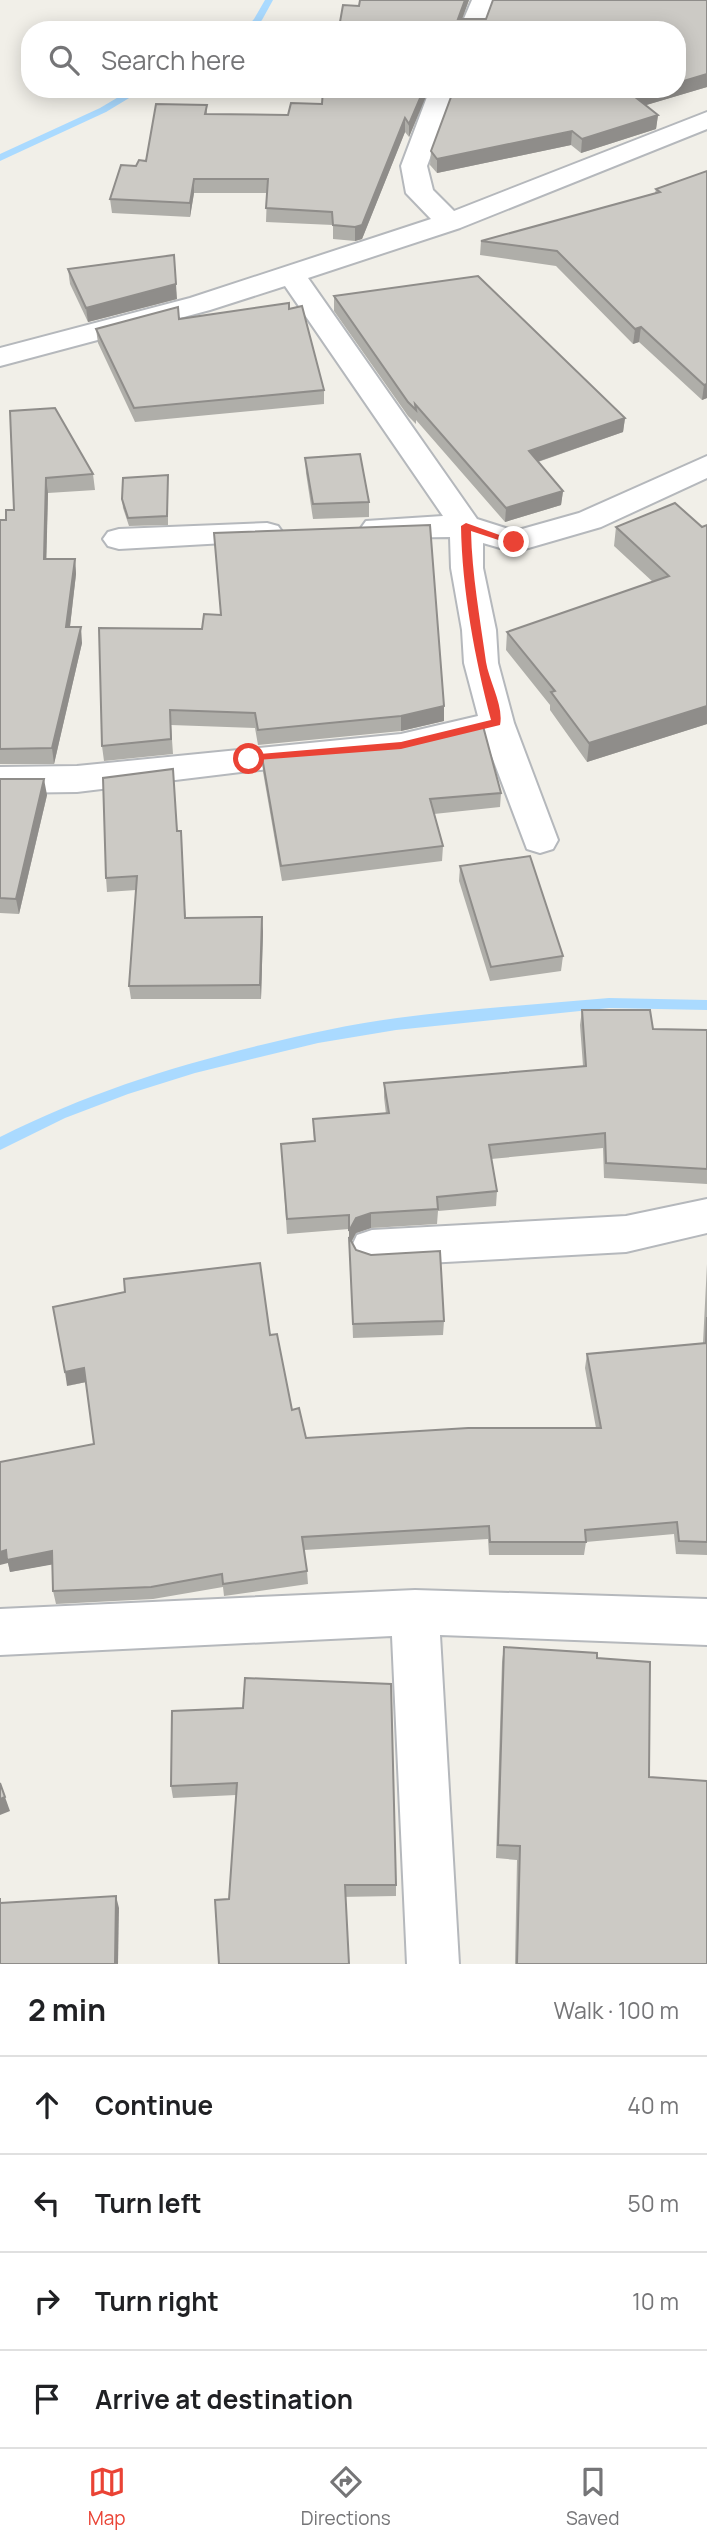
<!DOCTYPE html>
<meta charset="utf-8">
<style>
:root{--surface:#fff;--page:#f2f2f2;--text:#202124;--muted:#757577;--line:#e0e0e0;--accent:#ea4335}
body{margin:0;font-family:Manrope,sans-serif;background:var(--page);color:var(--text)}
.stop{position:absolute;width:21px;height:21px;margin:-16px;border:5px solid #ea4335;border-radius:50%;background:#fff}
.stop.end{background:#ea4335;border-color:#fff;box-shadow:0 2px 7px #0008}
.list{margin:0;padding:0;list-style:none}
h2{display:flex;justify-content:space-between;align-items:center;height:91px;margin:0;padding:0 28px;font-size:30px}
h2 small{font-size:23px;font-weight:400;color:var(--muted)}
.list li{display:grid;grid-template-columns:46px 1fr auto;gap:21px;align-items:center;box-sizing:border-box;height:98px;padding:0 28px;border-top:2px solid var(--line)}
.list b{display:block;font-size:26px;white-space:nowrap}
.list em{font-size:23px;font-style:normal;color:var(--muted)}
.icon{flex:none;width:38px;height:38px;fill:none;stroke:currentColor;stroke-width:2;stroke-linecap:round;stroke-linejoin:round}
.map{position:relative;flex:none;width:707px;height:1964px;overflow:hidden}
.search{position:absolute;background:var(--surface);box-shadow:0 4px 18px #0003;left:21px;right:21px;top:21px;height:77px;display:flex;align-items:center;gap:18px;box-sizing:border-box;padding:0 24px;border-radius:28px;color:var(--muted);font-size:26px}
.sheet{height:483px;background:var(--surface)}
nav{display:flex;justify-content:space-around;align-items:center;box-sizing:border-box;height:98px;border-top:2px solid var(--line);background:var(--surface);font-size:19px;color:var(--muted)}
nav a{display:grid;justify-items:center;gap:4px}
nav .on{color:var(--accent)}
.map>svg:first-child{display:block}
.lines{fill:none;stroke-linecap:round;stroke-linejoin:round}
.stream{fill:#aadaff;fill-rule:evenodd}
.minor-casing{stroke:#b5b8bc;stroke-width:4}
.minor{fill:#fff;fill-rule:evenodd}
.wall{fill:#afaea9}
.shaded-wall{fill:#8f8d8a}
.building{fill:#cccac5;stroke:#8f8d8a;stroke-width:2}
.route{fill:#ea4335}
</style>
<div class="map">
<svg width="707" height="1964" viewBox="0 0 707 1964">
<rect width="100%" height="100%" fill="#f1efe8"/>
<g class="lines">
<g class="stream">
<path d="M 265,0 L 273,0 L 262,20 L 253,30 L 244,30 L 254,19 Z"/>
<path d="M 132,89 L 144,89 L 106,112 L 0,161 L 0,154 L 100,108 Z"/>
<path d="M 609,998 L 707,1000 L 707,1010 L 609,1008 L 396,1030 L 318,1043 L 195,1073 L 128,1094 L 65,1118 L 0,1150 L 0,1137 C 86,1094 167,1068 261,1045 C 306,1034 351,1024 397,1018 C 467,1009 538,1004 609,998 Z"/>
</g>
<defs>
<g id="minor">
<path d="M 472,0 L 496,0 L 484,30 L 459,30 Z"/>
<path d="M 430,89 L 456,89 L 427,166 L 433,190 L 454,211 L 707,112 L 707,129 L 460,228 L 308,278 L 477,519 L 515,531 L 579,513 L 707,456 L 707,478 L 601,527 L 525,549 L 514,552 L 483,543 L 483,568 L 496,630 L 498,663 L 514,723 L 558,840 L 553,849 L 540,853 L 527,849 L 485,738 L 401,758 L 249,771 L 77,792 L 0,793 L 0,767 L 77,766 L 401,734 L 478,716 L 464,663 L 462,630 L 451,568 L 450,537 L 377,538 L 366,535 L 361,528 L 366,521 L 443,516 L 285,286 L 210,310 L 0,366 L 0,348 L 190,298 L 431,219 L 406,193 L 401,166 Z"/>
<path d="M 267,523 L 278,526 L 283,533 L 278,540 L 119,549 L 108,546 L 103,539 L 108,532 L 119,529 Z"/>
<path d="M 707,1199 L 707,1233 L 626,1252 L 372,1266 L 357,1261 L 351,1248 L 357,1235 L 372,1230 L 626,1216 Z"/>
<path d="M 415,1590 L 707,1599 L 707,1645 L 440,1635 L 459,1964 L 407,1964 L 392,1636 L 0,1655 L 0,1609 Z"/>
</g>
</defs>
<use href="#minor" class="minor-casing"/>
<use href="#minor" class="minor"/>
</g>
<g class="wall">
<path d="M 360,0 L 469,0 L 462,19 L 486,19 L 707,0 L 707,87 L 646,105 L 658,115 L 656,129 L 581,153 L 571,145 L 437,173 L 430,165 L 431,151 L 677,89 L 340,22 L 359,6 Z"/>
<path d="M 429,89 L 409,137 L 405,132 L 362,239 L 355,241 L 333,239 L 333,225 L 266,222 L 267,193 L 194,193 L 190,217 L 112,213 L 110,199 L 136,166 L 146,161 L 207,105 L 207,114 L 288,115 L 322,104 Z"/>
<path d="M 707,171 L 707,398 L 702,400 L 639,342 L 633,344 L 556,266 L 480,255 L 481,241 L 655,193 L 656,189 Z"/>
<path d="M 68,269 L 177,299 L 88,322 L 70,284 Z"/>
<path d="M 334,296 L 625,418 L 623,432 L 538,462 L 563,491 L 561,505 L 505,522 L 416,420 L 416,424 L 408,416 L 334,311 Z"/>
<path d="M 290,309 L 324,390 L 324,404 L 135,422 L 98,343 L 96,329 L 179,319 Z"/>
<path d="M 10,411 L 93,474 L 95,490 L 48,493 L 46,559 L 75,559 L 76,574 L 70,627 L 82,643 L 54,764 L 0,764 L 0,520 L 6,520 L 14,510 Z"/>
<path d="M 305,458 L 369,502 L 369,517 L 313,519 L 306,473 Z"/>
<path d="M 168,475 L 168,525 L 129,526 L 123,508 L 122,499 Z"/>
<path d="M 707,525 L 707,724 L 587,762 L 550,710 L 550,705 L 506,650 L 507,632 L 653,582 L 614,546 L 616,527 L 702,527 Z"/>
<path d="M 99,628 L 444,706 L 444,721 L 401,731 L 258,745 L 255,728 L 171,725 L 173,754 L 104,761 L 102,746 Z"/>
<path d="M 262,757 L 501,793 L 500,807 L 434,814 L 443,846 L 442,861 L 282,881 L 263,772 Z"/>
<path d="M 0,779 L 47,795 L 19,914 L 0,913 Z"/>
<path d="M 177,831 L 186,918 L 263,931 L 261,999 L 131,999 L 129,986 L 136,890 L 107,892 L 106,878 Z"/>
<path d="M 460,866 L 563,956 L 561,971 L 490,981 L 459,881 Z"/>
<path d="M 582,1010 L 653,1029 L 707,1030 L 707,1184 L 604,1178 L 603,1148 L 491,1159 L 497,1191 L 496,1206 L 438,1211 L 437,1224 L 371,1228 L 356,1233 L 352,1241 L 356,1250 L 444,1321 L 443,1335 L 353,1338 L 349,1229 L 287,1234 L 282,1159 L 314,1142 L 313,1119 L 386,1114 L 384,1097 L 384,1083 L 583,1066 L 580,1025 Z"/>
<path d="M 707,1264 L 707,1555 L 676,1554 L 674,1534 L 586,1542 L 584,1555 L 489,1555 L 488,1539 L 304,1550 L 307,1571 L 308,1584 L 224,1596 L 223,1587 L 153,1599 L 56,1604 L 53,1591 L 52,1564 L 10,1572 L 8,1563 L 94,1444 L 86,1382 L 67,1386 L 270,1335 L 292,1410 L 306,1438 L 596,1428 L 585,1368 L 587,1354 L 703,1343 Z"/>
<path d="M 504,1647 L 597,1658 L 649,1777 L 707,1964 L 515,1964 L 517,1860 L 496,1858 L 502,1662 Z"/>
<path d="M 172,1711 L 396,1885 L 396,1896 L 229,1899 L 236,1795 L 173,1798 L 171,1786 Z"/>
</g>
<g class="shaded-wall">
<path d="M 465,0 L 469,0 L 458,30 L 458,19 Z"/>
<path d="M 707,74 L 707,87 L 633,109 L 634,96 L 655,89 L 677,89 L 677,83 Z"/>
<path d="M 424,89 L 429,89 L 409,137 L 409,124 Z"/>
<path d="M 658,115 L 656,129 L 581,153 L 582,139 Z"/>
<path d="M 405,118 L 405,132 L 362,239 L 355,241 L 355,227 Z"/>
<path d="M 572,131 L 571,145 L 437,173 L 437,159 Z"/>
<path d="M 194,179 L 194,193 L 190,217 L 190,203 Z"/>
<path d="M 176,284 L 177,299 L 88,322 L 86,308 Z"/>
<path d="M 641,327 L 639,342 L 633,344 L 635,329 Z"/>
<path d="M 707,384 L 707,398 L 702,400 L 704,385 Z"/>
<path d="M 625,418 L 623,432 L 528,465 L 529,451 Z"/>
<path d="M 46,478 L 48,493 L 46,574 L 44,559 Z"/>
<path d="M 563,491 L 561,505 L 505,522 L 506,508 Z"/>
<path d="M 75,559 L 76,574 L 68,643 L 66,627 Z"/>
<path d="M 81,627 L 82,643 L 54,764 L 52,748 Z"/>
<path d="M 444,706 L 444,721 L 401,731 L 401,716 Z"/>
<path d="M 707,706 L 707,724 L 587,762 L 589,743 Z"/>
<path d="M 44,779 L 47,795 L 19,914 L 16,899 Z"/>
<path d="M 262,917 L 263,931 L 261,999 L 260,985 Z"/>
<path d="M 371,1213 L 371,1228 L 356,1233 L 349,1246 L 349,1231 L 356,1218 Z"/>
<path d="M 84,1368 L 86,1382 L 67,1386 L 65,1372 Z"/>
<path d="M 6,1550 L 52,1551 L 55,1564 L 10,1572 L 8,1563 L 0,1565 L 0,1552 Z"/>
<path d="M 5,1797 L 10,1811 L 0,1815 L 0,1799 Z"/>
<path d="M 116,1896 L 119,1908 L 118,1964 L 115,1964 Z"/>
</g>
<g class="building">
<path d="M 360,0 L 465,0 L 458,19 L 486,19 L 493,0 L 707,0 L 707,74 L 677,83 L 677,30 L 327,30 L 328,22 L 340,22 L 343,5 L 359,6 Z"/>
<path d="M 323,89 L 424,89 L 409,124 L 405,118 L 362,225 L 355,227 L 333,225 L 332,212 L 266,208 L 268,179 L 194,179 L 190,203 L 110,199 L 121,165 L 136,166 L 139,160 L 146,161 L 156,104 L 207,105 L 205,114 L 288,115 L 291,103 L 322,104 Z"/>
<path d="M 454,89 L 655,89 L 634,96 L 658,115 L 582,139 L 572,131 L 437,159 L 431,151 Z"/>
<path d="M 707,171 L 707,384 L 704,385 L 641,327 L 635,329 L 557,251 L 481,241 L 660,192 L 656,189 Z"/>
<path d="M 174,255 L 176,284 L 86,308 L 68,269 Z"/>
<path d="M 478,276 L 625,418 L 529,451 L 563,491 L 506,508 L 415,404 L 416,410 L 408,402 L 334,296 Z"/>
<path d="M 289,303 L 289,309 L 302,306 L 324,390 L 134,408 L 96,329 L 178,307 L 179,319 Z"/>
<path d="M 55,408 L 93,474 L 46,478 L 44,559 L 75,559 L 66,627 L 81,627 L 52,748 L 0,749 L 0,520 L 6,520 L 6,510 L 14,510 L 10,411 Z"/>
<path d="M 360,454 L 369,502 L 313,504 L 305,458 Z"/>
<path d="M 168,475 L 167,516 L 128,518 L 122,499 L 123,478 Z"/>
<path d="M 675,503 L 702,527 L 707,525 L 707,706 L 589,743 L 551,692 L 555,691 L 507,632 L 669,576 L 616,527 Z"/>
<path d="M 430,525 L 444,706 L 401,716 L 258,730 L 255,713 L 170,710 L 171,739 L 102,746 L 99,628 L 202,629 L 204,614 L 221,615 L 214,533 Z"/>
<path d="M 483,726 L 501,793 L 430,799 L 443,846 L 281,866 L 262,757 L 402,746 Z"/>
<path d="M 173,769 L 177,831 L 181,831 L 185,918 L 262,917 L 260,985 L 129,986 L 137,876 L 106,878 L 103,778 Z"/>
<path d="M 0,779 L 44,779 L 16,899 L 0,898 Z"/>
<path d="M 530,856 L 563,956 L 491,967 L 460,866 Z"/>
<path d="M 582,1010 L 650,1010 L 653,1029 L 707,1030 L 707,1169 L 606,1163 L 605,1133 L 489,1145 L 497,1191 L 437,1197 L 438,1209 L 371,1213 L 356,1218 L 349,1231 L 349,1215 L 287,1219 L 281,1144 L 315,1141 L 313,1119 L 389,1113 L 384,1083 L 586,1066 Z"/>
<path d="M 349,1237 L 356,1250 L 371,1255 L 440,1251 L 444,1321 L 353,1324 Z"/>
<path d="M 260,1263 L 270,1335 L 277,1334 L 292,1410 L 299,1408 L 306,1438 L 468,1428 L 601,1428 L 587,1354 L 706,1343 L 707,1317 L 707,1542 L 679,1541 L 677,1522 L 585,1530 L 586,1542 L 490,1542 L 489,1526 L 302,1537 L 307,1571 L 223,1584 L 222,1574 L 151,1587 L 53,1591 L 52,1551 L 7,1560 L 6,1550 L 0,1552 L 0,1462 L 94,1444 L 84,1368 L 65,1372 L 53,1307 L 125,1292 L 124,1279 Z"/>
<path d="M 504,1647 L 597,1653 L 597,1658 L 650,1662 L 649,1777 L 707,1781 L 707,1964 L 517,1964 L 520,1846 L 498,1845 Z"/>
<path d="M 245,1678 L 391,1684 L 396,1885 L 345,1885 L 349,1964 L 219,1964 L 215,1900 L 229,1899 L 237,1783 L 171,1786 L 172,1711 L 243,1708 Z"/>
<path d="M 0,1783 L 5,1797 L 0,1799 Z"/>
<path d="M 116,1896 L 115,1964 L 0,1964 L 0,1898 L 0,1903 Z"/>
</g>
<path class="route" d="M 466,523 L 519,542 L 514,545 L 471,531 C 472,575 480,618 486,662 C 489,681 504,706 500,725 L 401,749 L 245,761 L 243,759 L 249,755 L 401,742 L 491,720 C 475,659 462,590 461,526 Z"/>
</svg>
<div class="stop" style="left:249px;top:759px"></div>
<div class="stop end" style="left:514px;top:542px"></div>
<div class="search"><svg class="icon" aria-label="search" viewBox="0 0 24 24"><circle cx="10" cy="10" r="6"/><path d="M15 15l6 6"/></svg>Search here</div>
</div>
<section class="sheet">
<h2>2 min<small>Walk · 100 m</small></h2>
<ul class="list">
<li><svg class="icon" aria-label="ahead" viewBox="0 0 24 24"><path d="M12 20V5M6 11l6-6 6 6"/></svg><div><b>Continue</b></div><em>40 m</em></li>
<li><svg class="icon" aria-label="left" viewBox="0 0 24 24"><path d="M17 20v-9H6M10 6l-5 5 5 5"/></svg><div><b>Turn left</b></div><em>50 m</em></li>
<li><svg class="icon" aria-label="right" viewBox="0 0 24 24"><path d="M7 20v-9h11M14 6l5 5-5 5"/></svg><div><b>Turn right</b></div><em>10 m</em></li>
<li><svg class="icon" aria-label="arrive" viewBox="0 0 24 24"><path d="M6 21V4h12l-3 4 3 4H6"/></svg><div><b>Arrive at destination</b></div></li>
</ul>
</section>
<nav>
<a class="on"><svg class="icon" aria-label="map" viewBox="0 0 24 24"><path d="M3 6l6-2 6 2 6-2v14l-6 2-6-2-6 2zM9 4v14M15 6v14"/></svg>Map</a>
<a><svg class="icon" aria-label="directions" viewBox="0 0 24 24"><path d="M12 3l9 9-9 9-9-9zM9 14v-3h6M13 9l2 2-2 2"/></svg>Directions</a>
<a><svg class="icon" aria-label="saved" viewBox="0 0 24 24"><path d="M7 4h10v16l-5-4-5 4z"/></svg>Saved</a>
</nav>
